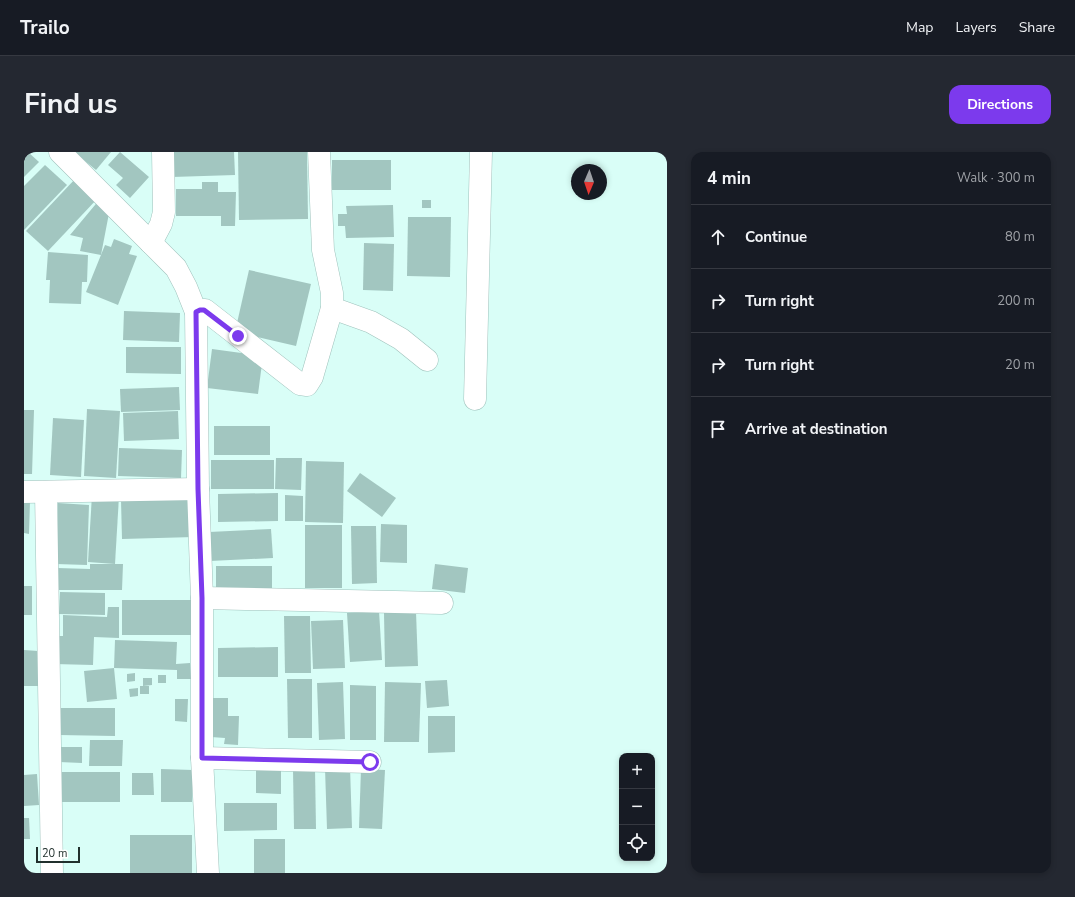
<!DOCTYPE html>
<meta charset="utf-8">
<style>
:root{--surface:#171b24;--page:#242831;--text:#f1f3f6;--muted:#9ea1a6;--line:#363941;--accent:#7c3aed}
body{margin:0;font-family:"Nunito Sans",sans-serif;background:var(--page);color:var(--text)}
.controls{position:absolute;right:12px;bottom:12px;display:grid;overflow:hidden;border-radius:8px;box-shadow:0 2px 6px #0003}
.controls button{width:36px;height:36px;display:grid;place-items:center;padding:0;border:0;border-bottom:1px solid var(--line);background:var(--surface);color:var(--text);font:20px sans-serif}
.compass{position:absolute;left:547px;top:12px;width:36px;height:36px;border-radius:50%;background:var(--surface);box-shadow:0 2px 6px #0003;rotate:182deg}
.scale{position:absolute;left:12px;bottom:10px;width:44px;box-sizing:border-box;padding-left:4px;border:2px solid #21302d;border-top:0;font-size:11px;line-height:14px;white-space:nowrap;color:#21302d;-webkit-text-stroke:3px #fff;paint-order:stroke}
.stop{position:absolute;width:12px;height:12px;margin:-9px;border:3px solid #7c3aed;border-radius:50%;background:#fff}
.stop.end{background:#7c3aed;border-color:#fff;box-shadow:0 1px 4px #0008}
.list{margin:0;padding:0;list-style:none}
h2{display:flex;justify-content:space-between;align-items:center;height:52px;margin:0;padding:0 16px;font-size:17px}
h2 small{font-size:13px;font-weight:400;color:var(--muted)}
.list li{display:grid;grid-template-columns:26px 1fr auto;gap:12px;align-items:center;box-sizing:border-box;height:64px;padding:0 16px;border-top:1px solid var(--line)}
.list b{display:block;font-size:15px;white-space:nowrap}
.list em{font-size:13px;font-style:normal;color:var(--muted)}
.icon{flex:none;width:22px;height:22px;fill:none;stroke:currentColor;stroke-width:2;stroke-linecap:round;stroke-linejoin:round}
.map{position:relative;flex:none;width:643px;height:721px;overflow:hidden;border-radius:12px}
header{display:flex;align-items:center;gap:24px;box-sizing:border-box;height:56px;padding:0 20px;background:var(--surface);border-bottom:1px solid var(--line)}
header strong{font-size:19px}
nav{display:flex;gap:22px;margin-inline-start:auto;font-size:14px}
.intro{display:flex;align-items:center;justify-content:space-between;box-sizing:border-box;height:96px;padding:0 24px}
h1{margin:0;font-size:28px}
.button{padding:10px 18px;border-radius:12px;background:var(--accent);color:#fff;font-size:14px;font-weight:700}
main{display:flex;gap:24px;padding:0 24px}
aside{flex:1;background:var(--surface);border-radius:12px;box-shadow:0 2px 6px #0003}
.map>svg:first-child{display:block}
.building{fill:#a2c6c0}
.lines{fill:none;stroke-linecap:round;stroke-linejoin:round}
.minor-casing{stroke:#9fc2bc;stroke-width:23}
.minor{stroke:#fff;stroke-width:22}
.route{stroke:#7c3aed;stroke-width:5}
</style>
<header>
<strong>Trailo</strong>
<nav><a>Map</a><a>Layers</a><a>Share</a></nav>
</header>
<div class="intro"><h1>Find us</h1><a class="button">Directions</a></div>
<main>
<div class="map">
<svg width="643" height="721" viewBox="0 0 643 721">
<rect width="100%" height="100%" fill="#d9fef7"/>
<g class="building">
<path d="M 0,0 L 4,0 L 15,10 L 0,25 Z"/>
<path d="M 50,0 L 87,0 L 72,18 Z"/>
<path d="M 96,0 L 125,25 L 106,46 L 92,33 L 99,26 L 84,13 Z"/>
<path d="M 147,0 L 210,0 L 211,23 L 148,25 Z"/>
<path d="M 214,0 L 283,0 L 284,67 L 215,68 Z"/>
<rect x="308" y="8" width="59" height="30"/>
<path d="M 21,13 L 43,33 L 0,78 L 0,34 Z"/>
<path d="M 52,26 L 74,46 L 24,99 L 2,79 Z"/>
<path d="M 178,30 L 194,30 L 194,40 L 212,40 L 211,74 L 197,74 L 197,64 L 152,64 L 152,37 L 178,37 Z"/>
<path d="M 76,47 L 86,56 L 77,103 L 56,99 L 59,86 L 46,83 Z"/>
<rect x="398" y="48" width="9" height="8"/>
<path d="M 369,53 L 370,85 L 322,86 L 321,74 L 314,74 L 314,62 L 323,62 L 322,54 Z"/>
<path d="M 384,65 L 427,65 L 426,125 L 383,124 Z"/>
<path d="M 90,87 L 108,94 L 105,102 L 113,104 L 94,153 L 62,140 L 81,93 L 87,95 Z"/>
<path d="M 340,91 L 370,92 L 369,139 L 339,138 Z"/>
<path d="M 24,100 L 64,103 L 63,130 L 58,130 L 57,152 L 25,151 L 26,128 L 22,128 Z"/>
<path d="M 225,118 L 287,132 L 272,194 L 211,180 Z"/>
<path d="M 100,159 L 156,161 L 155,190 L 99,188 Z"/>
<path d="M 102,195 L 157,195 L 157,222 L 102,221 Z"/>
<path d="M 188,197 L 239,204 L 234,242 L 183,236 Z"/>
<path d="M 155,235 L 156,258 L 97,260 L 96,237 Z"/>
<path d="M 63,257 L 96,259 L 92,326 L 60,324 Z"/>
<path d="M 0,258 L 10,258 L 8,322 L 0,322 Z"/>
<path d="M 154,259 L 155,287 L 100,289 L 99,261 Z"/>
<path d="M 29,266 L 60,268 L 57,325 L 26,323 Z"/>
<rect x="190" y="274" width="56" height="29"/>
<path d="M 95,296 L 158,298 L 157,326 L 94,324 Z"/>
<path d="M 252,306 L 278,306 L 277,338 L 251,337 Z"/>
<rect x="187" y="308" width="63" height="29"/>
<path d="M 282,309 L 320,310 L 319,371 L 281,370 Z"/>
<path d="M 336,321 L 372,346 L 358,365 L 323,339 Z"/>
<path d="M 254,341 L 254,369 L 194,370 L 194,342 Z"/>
<path d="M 68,343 L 95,344 L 91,412 L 64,410 Z"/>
<path d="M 261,343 L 279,344 L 279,369 L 261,369 Z"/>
<path d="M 169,346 L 170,385 L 98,387 L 97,348 Z"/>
<path d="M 0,349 L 6,349 L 5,382 L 0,381 Z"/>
<path d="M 34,351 L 65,353 L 63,413 L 32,412 Z"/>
<path d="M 357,372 L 383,373 L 383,411 L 356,410 Z"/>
<rect x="281" y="373" width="37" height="63"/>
<path d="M 327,374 L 352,374 L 353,431 L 328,432 Z"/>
<path d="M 247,377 L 249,406 L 186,409 L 185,380 Z"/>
<path d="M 66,412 L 99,412 L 98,438 L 33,438 L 33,416 L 66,417 Z"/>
<path d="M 411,412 L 444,416 L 441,441 L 408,437 Z"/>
<path d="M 192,414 L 248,414 L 248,438 L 192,437 Z"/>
<rect x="0" y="434" width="8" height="29"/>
<path d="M 36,440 L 81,441 L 81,463 L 35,462 Z"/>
<rect x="98" y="448" width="72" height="35"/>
<path d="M 84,455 L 95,455 L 95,486 L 70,485 L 69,513 L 30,512 L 31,484 L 39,484 L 39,463 L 83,465 Z"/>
<path d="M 355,459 L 358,508 L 326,510 L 323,461 Z"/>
<path d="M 392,460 L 394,514 L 361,515 L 360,461 Z"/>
<path d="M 260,464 L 286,464 L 287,521 L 261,521 Z"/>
<path d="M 319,468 L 321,516 L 289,517 L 287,469 Z"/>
<path d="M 91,488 L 153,490 L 152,512 L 166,511 L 167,527 L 153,527 L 153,518 L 90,516 L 93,547 L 63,550 L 60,519 L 90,516 Z"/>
<path d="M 254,495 L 254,525 L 194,525 L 194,496 Z"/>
<path d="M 0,498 L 14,499 L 14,534 L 0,534 Z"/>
<path d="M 111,521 L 111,529 L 103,530 L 103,522 Z"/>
<rect x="134" y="523" width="8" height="8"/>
<path d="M 119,526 L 128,526 L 128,533 L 119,534 Z"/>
<path d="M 263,527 L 288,527 L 288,586 L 264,586 Z"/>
<path d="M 423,528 L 425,554 L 403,556 L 401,529 Z"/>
<path d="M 319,530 L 321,587 L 295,588 L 293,531 Z"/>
<path d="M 361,530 L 397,531 L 395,590 L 360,590 Z"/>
<path d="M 326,533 L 352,534 L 352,588 L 326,588 Z"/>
<rect x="116" y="534" width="9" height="8"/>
<path d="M 114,536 L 114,544 L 106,545 L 105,537 Z"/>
<path d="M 187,546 L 204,546 L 204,564 L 215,564 L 214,593 L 200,592 L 201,586 L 187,585 Z"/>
<path d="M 151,547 L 164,547 L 163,570 L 151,569 Z"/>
<path d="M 35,556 L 91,556 L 91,584 L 35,583 Z"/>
<path d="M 404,564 L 431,564 L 431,600 L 404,601 Z"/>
<path d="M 66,588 L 99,588 L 98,614 L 65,614 Z"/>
<path d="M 35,595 L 58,595 L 58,611 L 35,610 Z"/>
<path d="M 232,614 L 257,615 L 257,642 L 232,641 Z"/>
<path d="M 326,615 L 328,676 L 303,677 L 301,616 Z"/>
<path d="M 137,617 L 169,618 L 168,650 L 137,650 Z"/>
<path d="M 269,617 L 291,617 L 292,677 L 270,677 Z"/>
<path d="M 337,617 L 361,618 L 358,677 L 335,676 Z"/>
<rect x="36" y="620" width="60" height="30"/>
<path d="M 108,621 L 129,621 L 130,643 L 108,643 Z"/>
<path d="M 13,622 L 15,653 L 0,654 L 0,623 Z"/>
<path d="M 200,651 L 253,651 L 253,678 L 200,679 Z"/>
<path d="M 0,666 L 5,666 L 6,687 L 0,687 Z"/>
<rect x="106" y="683" width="62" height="38"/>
<rect x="230" y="687" width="31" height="34"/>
</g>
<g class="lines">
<defs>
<g id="minor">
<path d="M 36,0 L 152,116 L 162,135 L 172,160 L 174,337 L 178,446 L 178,606 L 184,721"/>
<path d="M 127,91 L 137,72 L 140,60 L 139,0"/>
<path d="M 308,156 L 347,170 L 377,187 L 403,208"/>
<path d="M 172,160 L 176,158 L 181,158 L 276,232 L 283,233 L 288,225 L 308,156 L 308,141 L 299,98 L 295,0"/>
<path d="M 451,247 L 457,0"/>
<path d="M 0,340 L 174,337"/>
<path d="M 22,340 L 28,721"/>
<path d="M 178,446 L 418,451"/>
<path d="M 178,606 L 346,610"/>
</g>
</defs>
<use href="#minor" class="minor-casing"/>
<use href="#minor" class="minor"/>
</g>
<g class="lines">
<path class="route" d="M 214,184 L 180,158 L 176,158 L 172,160 L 174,337 L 178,446 L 178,606 L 346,610"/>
</g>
</svg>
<div class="controls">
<button>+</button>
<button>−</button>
<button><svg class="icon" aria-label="locate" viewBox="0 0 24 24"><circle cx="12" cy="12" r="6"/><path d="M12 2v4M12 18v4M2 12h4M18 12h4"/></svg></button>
</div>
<svg class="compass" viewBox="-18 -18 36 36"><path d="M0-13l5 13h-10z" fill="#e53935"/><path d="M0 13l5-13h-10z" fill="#9ea1a6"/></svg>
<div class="scale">20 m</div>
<div class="stop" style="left:346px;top:610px"></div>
<div class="stop end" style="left:214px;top:184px"></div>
</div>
<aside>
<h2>4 min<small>Walk · 300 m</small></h2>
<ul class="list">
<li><svg class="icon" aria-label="ahead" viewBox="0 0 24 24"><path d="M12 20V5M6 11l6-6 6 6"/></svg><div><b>Continue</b></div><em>80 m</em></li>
<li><svg class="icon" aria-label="right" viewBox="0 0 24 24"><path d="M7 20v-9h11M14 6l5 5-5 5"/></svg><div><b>Turn right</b></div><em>200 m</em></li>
<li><svg class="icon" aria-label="right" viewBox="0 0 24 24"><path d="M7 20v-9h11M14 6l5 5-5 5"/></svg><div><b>Turn right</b></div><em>20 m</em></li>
<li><svg class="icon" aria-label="arrive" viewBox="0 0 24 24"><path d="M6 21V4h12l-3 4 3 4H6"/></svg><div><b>Arrive at destination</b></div></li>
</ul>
</aside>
</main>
